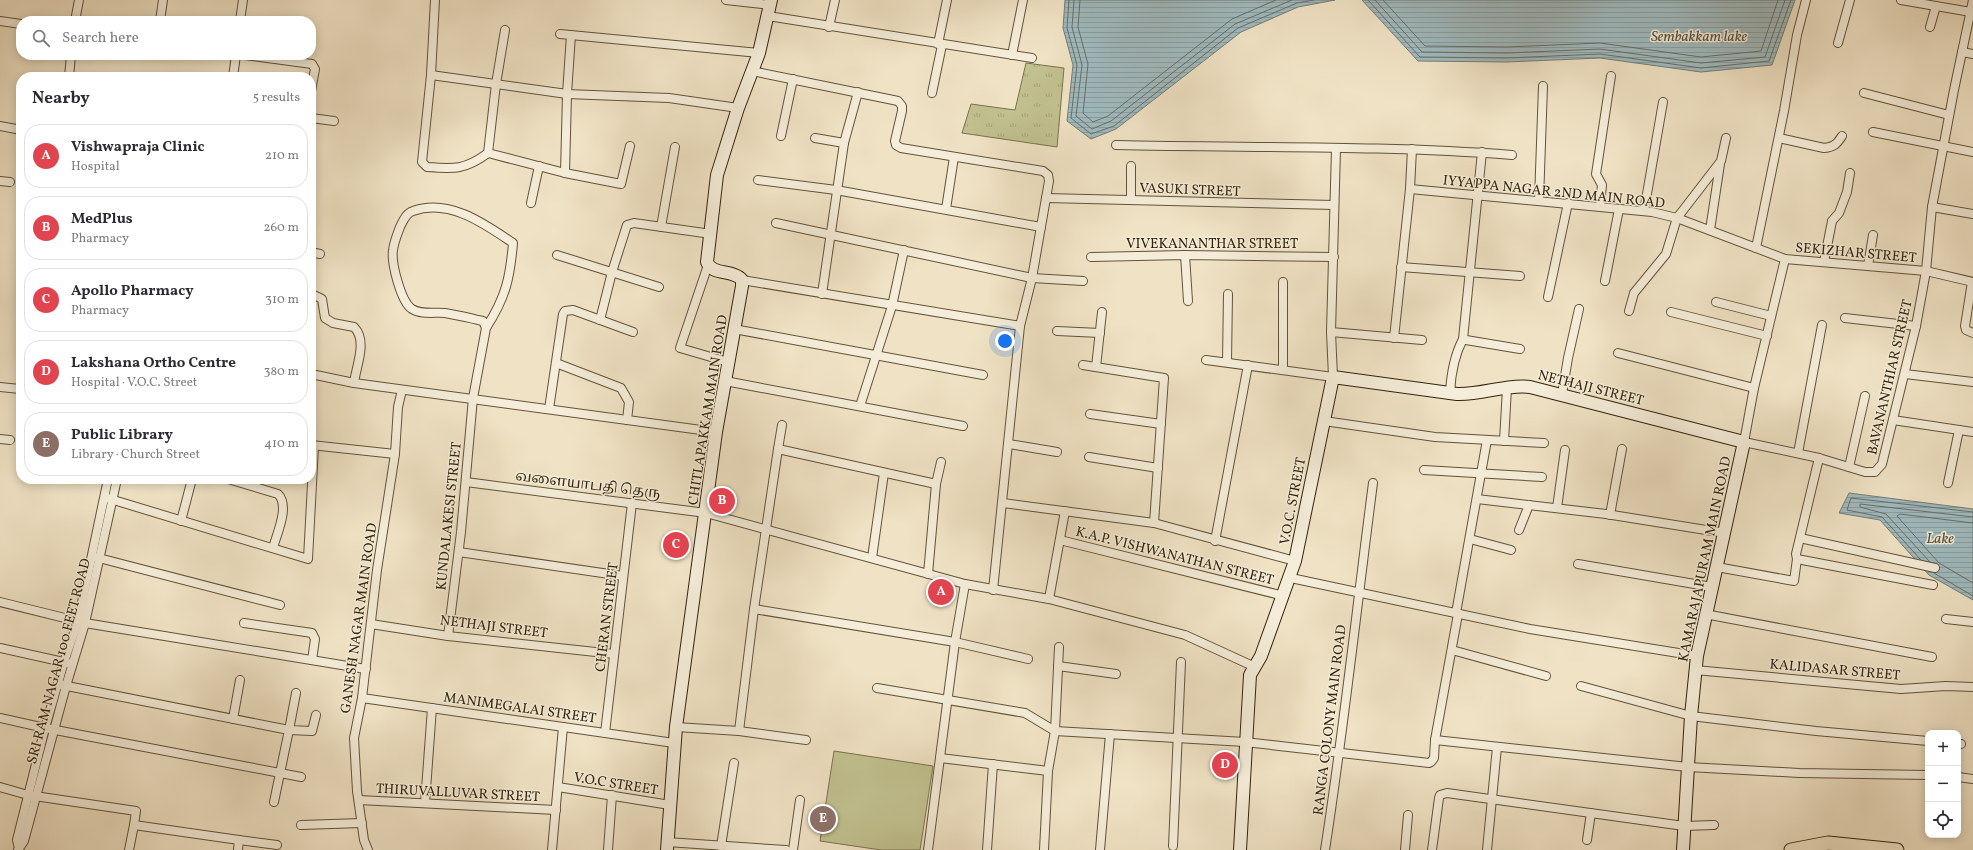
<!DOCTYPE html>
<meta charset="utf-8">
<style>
:root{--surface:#fff;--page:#f2f2f3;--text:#2b2b33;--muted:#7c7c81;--line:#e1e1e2;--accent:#8f2418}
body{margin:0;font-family:Vollkorn,"Noto Serif Tamil",serif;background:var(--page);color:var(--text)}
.controls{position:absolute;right:12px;bottom:12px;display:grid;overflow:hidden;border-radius:8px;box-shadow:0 2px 10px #0003}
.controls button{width:36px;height:36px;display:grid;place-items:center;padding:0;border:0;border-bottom:1px solid var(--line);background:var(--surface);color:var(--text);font:20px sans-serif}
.you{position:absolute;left:1005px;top:341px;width:14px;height:14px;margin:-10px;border:3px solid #fff;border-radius:50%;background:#1a73e8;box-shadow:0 0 0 6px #1a73e833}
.badge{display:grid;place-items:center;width:26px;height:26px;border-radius:50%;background:var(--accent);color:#fff;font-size:13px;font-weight:700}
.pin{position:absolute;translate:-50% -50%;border:2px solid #fff;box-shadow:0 1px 4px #0006}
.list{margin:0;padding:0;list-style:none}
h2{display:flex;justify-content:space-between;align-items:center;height:52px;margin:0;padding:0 16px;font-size:17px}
h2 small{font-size:13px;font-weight:400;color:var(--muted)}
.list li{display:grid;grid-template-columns:26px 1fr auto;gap:12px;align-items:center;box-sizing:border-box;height:64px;margin:0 8px 8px;padding:0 8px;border:1px solid var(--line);border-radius:16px}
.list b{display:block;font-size:15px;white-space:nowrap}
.list p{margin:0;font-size:13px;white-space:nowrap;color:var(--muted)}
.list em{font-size:13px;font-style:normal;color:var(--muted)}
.icon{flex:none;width:22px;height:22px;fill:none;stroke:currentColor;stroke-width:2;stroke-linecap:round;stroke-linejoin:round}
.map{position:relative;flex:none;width:1973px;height:850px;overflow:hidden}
.search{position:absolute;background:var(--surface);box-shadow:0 2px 10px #0003;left:16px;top:16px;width:300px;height:44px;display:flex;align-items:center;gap:10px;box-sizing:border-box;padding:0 14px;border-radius:16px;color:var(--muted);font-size:15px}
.panel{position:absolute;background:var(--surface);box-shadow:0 2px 10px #0003;left:16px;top:72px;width:300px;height:412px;border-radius:16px}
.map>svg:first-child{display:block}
.grass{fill:url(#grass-tufts);stroke:#7a724e}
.park{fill:#c1c18f;stroke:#7a724e}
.water{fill:url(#water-rules);stroke:#747e78}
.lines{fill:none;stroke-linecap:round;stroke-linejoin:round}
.shore{stroke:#696f66;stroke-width:1}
.street-casing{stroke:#62533a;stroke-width:10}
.secondary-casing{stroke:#32230c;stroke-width:14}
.primary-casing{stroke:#32230c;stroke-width:15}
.street{stroke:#f5edd9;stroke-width:8}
.secondary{stroke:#f5edd9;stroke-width:12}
.primary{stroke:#f0e3c5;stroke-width:13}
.labels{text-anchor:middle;stroke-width:3;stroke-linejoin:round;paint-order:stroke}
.street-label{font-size:14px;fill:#32230c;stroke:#f5edd9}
.water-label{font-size:15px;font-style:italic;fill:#535142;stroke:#f5edd9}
</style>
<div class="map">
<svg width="1973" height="850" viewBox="0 0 1973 850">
<defs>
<pattern id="grass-tufts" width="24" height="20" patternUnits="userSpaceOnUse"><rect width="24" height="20" fill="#c1c18f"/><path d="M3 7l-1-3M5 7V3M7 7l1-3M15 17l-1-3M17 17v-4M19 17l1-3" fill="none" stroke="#a6a67a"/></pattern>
<pattern id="water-rules" width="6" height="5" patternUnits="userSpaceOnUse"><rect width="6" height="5" fill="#a0bbc0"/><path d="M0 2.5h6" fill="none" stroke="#8aa0a4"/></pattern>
</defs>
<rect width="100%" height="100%" fill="#f0e3c5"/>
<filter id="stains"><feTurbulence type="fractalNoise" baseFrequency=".005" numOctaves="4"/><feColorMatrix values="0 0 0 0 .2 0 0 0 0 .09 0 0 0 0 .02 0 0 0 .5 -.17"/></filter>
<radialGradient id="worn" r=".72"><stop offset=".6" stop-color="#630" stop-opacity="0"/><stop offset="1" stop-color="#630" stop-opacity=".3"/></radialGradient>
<path class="grass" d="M 1026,63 L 1064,68 L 1057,147 L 962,133 L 971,104 L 1015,110 Z"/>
<path class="park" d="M 834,751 L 933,766 L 920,850 L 881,850 L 820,841 Z"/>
<g class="water">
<path d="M 1065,0 L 1335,0 L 1298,7 L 1241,32 L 1116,129 L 1091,139 L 1067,121 L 1073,65 L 1063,28 Z"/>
<path d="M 1362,0 L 1795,0 L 1772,65 L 1701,72 L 1600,58 L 1507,62 L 1418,61 Z"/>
<path d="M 1849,493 L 1973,509 L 1973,600 L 1929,575 L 1880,520 L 1839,513 Z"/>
</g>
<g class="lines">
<g class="shore">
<path d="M 1069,0 L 1067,28 L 1077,65 L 1071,118 L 1091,134 L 1114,126 L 1238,28 L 1297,3 L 1314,0"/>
<path d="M 1074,0 L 1072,27 L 1082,65 L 1076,116 L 1092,129 L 1111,121 L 1235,24 L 1292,0"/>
<path d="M 1080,0 L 1078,27 L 1088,64 L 1083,113 L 1093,122 L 1108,116 L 1232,19 L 1276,0"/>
<path d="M 1368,0 L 1420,57 L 1507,58 L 1600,54 L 1701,68 L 1769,61 L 1791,0"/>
<path d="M 1375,0 L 1422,52 L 1507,53 L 1600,49 L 1701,63 L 1765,57 L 1785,0"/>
<path d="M 1383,0 L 1425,46 L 1507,47 L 1600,43 L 1701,57 L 1761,51 L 1778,0"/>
<path d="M 1973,523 L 1900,514 L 1897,516 L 1939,563 L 1973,583"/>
<path d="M 1921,560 L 1882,517 L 1847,510 L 1851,498 L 1973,512"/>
<path d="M 1930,562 L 1886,514 L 1860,507 L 1860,504 L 1973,517"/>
<path d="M 1934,573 L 1973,596"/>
</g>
<defs>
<g id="street">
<path d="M 435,0 L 431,75 L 422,162 L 427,167 C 454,169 465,170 488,153"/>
<path d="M 726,0 L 770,5"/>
<path d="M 1901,0 L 1971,12"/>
<path d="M 768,16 L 1032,58"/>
<path d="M 0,21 L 21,24"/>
<path d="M 75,21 L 79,0"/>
<path d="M 160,21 L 163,0"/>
<path d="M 240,21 L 243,0"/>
<path d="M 829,27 L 835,0"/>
<path d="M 1930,27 L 1936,6"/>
<path d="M 505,30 L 496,84 L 488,153 L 565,173 L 621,184 L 630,146"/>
<path d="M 560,34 L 759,53"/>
<path d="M 1838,43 L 1850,0"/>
<path d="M 938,44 L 947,0"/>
<path d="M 1962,52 L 1973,54"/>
<path d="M 245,55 L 312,64 L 315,69 L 311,91"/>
<path d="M 1012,55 L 1023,0"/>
<path d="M 752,71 L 898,101 L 902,106 L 902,111 L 895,141 L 896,145 L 901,148 L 1043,171 L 1048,175 L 1049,181 L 1032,278 L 1020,326 L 993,590"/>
<path d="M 431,75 L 567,94 L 669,98 L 738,108"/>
<path d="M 69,77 L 71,55"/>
<path d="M 233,77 L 236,55"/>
<path d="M 932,93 L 942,45"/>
<path d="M 1864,93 L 1949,115"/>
<path d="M 311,118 L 334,121"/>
<path d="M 0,126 L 21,130"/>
<path d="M 1873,132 L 1973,152"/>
<path d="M 781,136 L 793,79"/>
<path d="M 815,138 L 844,143"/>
<path d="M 1779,138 L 1824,148 C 1834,147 1837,144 1842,136"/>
<path d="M 1116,145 C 1248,148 1381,145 1512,155"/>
<path d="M 565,173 L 567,94 L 571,35"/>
<path d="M 758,180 L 836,190 L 1041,227"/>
<path d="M 0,181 L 10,182"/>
<path d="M 1410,189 L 1652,212 L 1677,218 L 1785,259 L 1926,271 L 1973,282"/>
<path d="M 1046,198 L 1334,205"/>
<path d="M 1131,200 L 1131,166"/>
<path d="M 1539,200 L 1543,86"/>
<path d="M 531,203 L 539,166"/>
<path d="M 1600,206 L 1602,185 L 1596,174 L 1611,76"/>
<path d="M 1932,207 L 1973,214"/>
<path d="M 946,209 L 954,157"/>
<path d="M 1644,211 L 1663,102"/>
<path d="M 776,223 L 1032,278 L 1083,281"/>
<path d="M 661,227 L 675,147"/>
<path d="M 1710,230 L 1720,164"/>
<path d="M 1756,248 L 1784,111 L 1797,35 L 1806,0"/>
<path d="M 311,252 L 320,254"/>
<path d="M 557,255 L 659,287"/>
<path d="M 1185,255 L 1188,301"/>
<path d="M 1091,257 L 1185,255 L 1334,257"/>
<path d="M 1785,259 L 1754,388 L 1744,442 L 1819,458 L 1865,472 L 1875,472 L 1882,464 L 1916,326 L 1926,271 L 1932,207 L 1954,90 L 1973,0"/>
<path d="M 1824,262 L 1832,221 L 1839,213 L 1847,192 L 1850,173"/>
<path d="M 708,265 L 680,348 L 728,362"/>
<path d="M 1868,266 L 1873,235"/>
<path d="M 1401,267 L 1520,276"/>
<path d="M 742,280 L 1020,326"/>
<path d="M 1605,281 L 1619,209"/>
<path d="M 1283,282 L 1283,370"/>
<path d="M 1972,282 L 1965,326 L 1966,330 L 1973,333"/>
<path d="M 822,294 L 844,143 L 858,92"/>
<path d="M 311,295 L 316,296 L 322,299 L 325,318 L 333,323 L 354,327 C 368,341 356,366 354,383"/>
<path d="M 1548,297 L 1568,203"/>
<path d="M 1716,302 L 1771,316"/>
<path d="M 1629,311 L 1634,293 L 1666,254 L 1677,218 L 1721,161 L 1726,138"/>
<path d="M 1671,312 L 1767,336"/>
<path d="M 1845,318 L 1916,326"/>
<path d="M 600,320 L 612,272 L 627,225 L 634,223 L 711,234"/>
<path d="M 734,329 L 983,375"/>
<path d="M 1057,331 L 1100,333"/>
<path d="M 1331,332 L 1422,340"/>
<path d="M 1394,338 L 1410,189 L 1412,149"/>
<path d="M 1463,339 L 1466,340 L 1520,349"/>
<path d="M 1618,353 L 1754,388"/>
<path d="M 1206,360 L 1333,377 L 1331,332 L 1336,149"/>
<path d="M 1227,362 L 1228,294"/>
<path d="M 556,363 L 621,388 L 629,402 L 627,420"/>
<path d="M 1083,365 L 1164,378 L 1154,523"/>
<path d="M 1096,367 L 1102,312"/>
<path d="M 311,374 L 354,383 L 716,432"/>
<path d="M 1905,374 L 1973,382"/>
<path d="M 725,381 L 963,426"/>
<path d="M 0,387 L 20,389"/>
<path d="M 1450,393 C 1451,373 1454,356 1463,339 L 1482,152"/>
<path d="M 1562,394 L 1568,358 L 1579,309"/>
<path d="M 860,406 L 892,306 L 904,250"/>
<path d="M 549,409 L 563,314 L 565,311 L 573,310 L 633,332"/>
<path d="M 1090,414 L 1161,424"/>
<path d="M 1893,420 L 1973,432"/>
<path d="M 1324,421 L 1435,437 L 1544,443"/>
<path d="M 0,439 L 10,440"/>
<path d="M 1504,441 L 1507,388"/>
<path d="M 1009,444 L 1057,452"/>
<path d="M 311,445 L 395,454"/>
<path d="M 778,449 L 782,425"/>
<path d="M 1798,453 L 1822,325"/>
<path d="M 1089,457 L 1158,468"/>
<path d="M 1819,458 L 1796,554 L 1797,559 L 1933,585"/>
<path d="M 1849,467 L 1865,396"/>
<path d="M 1424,470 L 1542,477"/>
<path d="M 228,479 L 278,494 C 290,506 277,533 273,548"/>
<path d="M 466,482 L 706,513 L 965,584 L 1049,599 L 1185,635 L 1255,667"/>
<path d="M 1948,483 L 1959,430"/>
<path d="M 107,498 L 308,559 L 314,446"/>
<path d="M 1477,499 L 1606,514 L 1725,533"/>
<path d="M 1003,503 L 1154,523 L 1295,561"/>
<path d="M 1557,508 L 1565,450"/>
<path d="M 1610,515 L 1622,449"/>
<path d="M 181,521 L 192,479"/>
<path d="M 1519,530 L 1529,505"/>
<path d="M 1800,538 L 1935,568"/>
<path d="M 1470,539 L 1511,550"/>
<path d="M 1060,540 L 1284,596"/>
<path d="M 1215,541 L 1248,365"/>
<path d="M 459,552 L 623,576"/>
<path d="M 95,557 L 280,605"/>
<path d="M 872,558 L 884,473"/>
<path d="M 1578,564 L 1712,587"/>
<path d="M 1717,567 L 1794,581 L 1797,559"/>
<path d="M 928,574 L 936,484 L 941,462"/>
<path d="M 1291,578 L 1530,629 L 1697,656"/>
<path d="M 1049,599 L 1065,511"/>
<path d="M 0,602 L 85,623 L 366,669"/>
<path d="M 754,609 L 955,642 L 1028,659"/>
<path d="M 1456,613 L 1487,440"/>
<path d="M 1705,614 L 1932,657"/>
<path d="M 1946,619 L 1973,622"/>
<path d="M 244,623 L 312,633 L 315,639 L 312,660"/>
<path d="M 371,624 L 448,636 L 614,654"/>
<path d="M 448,636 L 461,532 L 473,398 L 486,328 L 483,321 L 478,320 C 467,317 456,315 445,313 C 435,312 421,315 412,309 C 401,302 391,263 393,250 C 394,242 397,235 400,227 C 403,221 406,213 413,211 C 449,198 485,224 513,243 C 510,278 506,297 486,328"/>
<path d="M 0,648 L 68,663"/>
<path d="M 1452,650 L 1546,676"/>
<path d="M 1058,666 L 1116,674"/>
<path d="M 1695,670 L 1901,689 L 1946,686 L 1973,687"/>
<path d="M 62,685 L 289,730 L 274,802"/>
<path d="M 1581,686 L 1691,716 L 1816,731 L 1928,741"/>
<path d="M 877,688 L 1025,713 L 1055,731 L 1245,742 L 1429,763 L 1431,762 L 1434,758 L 1435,740 L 1458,614"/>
<path d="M 296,693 L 289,730 L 312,731 L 316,715"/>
<path d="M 362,698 L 674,743"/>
<path d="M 0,718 L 45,728 L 301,777"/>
<path d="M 233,719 L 240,680"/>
<path d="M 676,727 L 739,731 L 806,740"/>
<path d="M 739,731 L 754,609 L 778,449 L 936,484"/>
<path d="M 605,733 L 632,503"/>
<path d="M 1435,740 L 1688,767 L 1799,773 L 1928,775"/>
<path d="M 1958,744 L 1961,744"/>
<path d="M 940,758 L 1048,771"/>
<path d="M 1958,777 L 1973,779"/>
<path d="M 0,787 L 28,795 L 136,811 L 134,825 L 239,840 L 238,850"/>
<path d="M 558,787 L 670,805"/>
<path d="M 359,800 L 556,810"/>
<path d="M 425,803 L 432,708"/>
<path d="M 301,825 L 362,823"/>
<path d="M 239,840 L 277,845"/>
<path d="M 1587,840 L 1591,813"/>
<path d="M 667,842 L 786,850"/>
<path d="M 721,846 L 734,763"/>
<path d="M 1173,846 L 1181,662"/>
<path d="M 19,848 L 17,840 L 45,728 L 64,662 L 78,621 L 108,479"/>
<path d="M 18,850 L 24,841 L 66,686 L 85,623 L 117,479"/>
<path d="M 129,850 L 134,825"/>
<path d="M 368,850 L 364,840 L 357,791 L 354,738 L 362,698 L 377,570 L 395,454 L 398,407 L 402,390"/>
<path d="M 552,850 L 563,727"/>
<path d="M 608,850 L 612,795"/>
<path d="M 793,850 L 800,800"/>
<path d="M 928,850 L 955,642 L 965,584"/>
<path d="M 987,850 L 993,764"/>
<path d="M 1044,850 L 1048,771 L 1055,731 L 1059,647"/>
<path d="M 1100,850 L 1110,734"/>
<path d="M 1325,850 C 1344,728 1357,605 1373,483"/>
<path d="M 1405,850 L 1408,815"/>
<path d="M 1432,850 L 1439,798 L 1440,795 L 1447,793 L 1684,826 L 1714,825"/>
<path d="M 1487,850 L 1497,747"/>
</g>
<g id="secondary">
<path d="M 667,850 L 676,727 L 716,432 L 742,286 L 742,280 C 733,269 712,276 707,262 L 717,175 L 738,108 L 759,53 L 771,0"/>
<path d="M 1240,850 L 1250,675 L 1261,656 L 1295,561 L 1333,377 L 1457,394 C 1482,395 1506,384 1530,387 L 1744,442 L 1697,656 L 1691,716 L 1683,850"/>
</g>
<path id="primary" d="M 1791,850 L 1828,843 L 1897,850"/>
</defs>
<use href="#street" class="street-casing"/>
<use href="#secondary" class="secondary-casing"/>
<use href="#primary" class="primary-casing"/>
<use href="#street" class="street"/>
<use href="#secondary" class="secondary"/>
<use href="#primary" class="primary"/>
</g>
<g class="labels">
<g class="street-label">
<text transform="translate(1190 189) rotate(2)" y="5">VASUKI STREET</text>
<text transform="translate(1554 191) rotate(6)" y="5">IYYAPPA NAGAR 2ND MAIN ROAD</text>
<text x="1212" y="248">VIVEKANANTHAR STREET</text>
<text transform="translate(1856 252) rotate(5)" y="5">SEKIZHAR STREET</text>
<text transform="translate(1889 377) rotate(-77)" y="5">BAVANANTHIAR STREET</text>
<text transform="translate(1591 387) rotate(14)" y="5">NETHAJI STREET</text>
<text transform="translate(707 410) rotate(-81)" y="5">CHITLAPAKKAM MAIN ROAD</text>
<text transform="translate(588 484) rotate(7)" y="5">வளையாபதி தெரு</text>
<text transform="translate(1292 501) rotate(-79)" y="5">V.O.C. STREET</text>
<text transform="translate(448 516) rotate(-84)" y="5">KUNDALAKESI STREET</text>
<text transform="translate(1175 555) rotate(14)" y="5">K.A.P. VISHWANATHAN STREET</text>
<text transform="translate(1704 559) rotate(-78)" y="5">KAMARAJAPURAM MAIN ROAD</text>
<text transform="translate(606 617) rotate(-83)" y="5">CHERAN STREET</text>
<text transform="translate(358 618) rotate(-82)" y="5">GANESH NAGAR MAIN ROAD</text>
<text transform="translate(494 626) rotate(7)" y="5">NETHAJI STREET</text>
<text transform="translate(58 661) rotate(-75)" y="5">SRI RAM NAGAR 100 FEET ROAD</text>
<text transform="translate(1835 669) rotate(5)" y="5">KALIDASAR STREET</text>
<text transform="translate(520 707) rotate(8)" y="5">MANIMEGALAI STREET</text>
<text transform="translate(1329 720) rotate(-83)" y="5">RANGA COLONY MAIN ROAD</text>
<text transform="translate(616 783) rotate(9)" y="5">V.O.C STREET</text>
<text transform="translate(458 792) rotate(3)" y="5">THIRUVALLUVAR STREET</text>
</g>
<g class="water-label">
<text x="1699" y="41">Sembakkam lake</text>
<text x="1940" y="543">Lake</text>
</g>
</g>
<rect width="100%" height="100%" filter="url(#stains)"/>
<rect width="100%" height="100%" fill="url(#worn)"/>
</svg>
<div class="controls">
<button>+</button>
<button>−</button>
<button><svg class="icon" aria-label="locate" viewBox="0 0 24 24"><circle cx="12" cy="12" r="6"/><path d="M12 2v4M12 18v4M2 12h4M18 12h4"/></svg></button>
</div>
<div class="you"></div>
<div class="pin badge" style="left:941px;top:592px;background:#e0444e">A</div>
<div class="pin badge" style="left:722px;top:501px;background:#e0444e">B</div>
<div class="pin badge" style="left:676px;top:545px;background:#e0444e">C</div>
<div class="pin badge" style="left:1225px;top:765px;background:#e0444e">D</div>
<div class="pin badge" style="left:823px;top:819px;background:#8d6e63">E</div>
<div class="search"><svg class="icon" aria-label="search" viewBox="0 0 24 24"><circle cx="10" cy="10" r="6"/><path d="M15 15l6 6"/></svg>Search here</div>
<section class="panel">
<h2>Nearby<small>5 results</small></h2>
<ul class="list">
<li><span class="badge" style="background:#e0444e">A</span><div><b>Vishwapraja Clinic</b><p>Hospital</p></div><em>210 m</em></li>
<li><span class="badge" style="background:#e0444e">B</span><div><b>MedPlus</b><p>Pharmacy</p></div><em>260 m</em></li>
<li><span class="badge" style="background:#e0444e">C</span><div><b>Apollo Pharmacy</b><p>Pharmacy</p></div><em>310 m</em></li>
<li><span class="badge" style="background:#e0444e">D</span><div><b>Lakshana Ortho Centre</b><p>Hospital · V.O.C. Street</p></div><em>380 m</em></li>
<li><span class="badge" style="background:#8d6e63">E</span><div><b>Public Library</b><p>Library · Church Street</p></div><em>410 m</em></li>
</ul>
</section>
</div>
